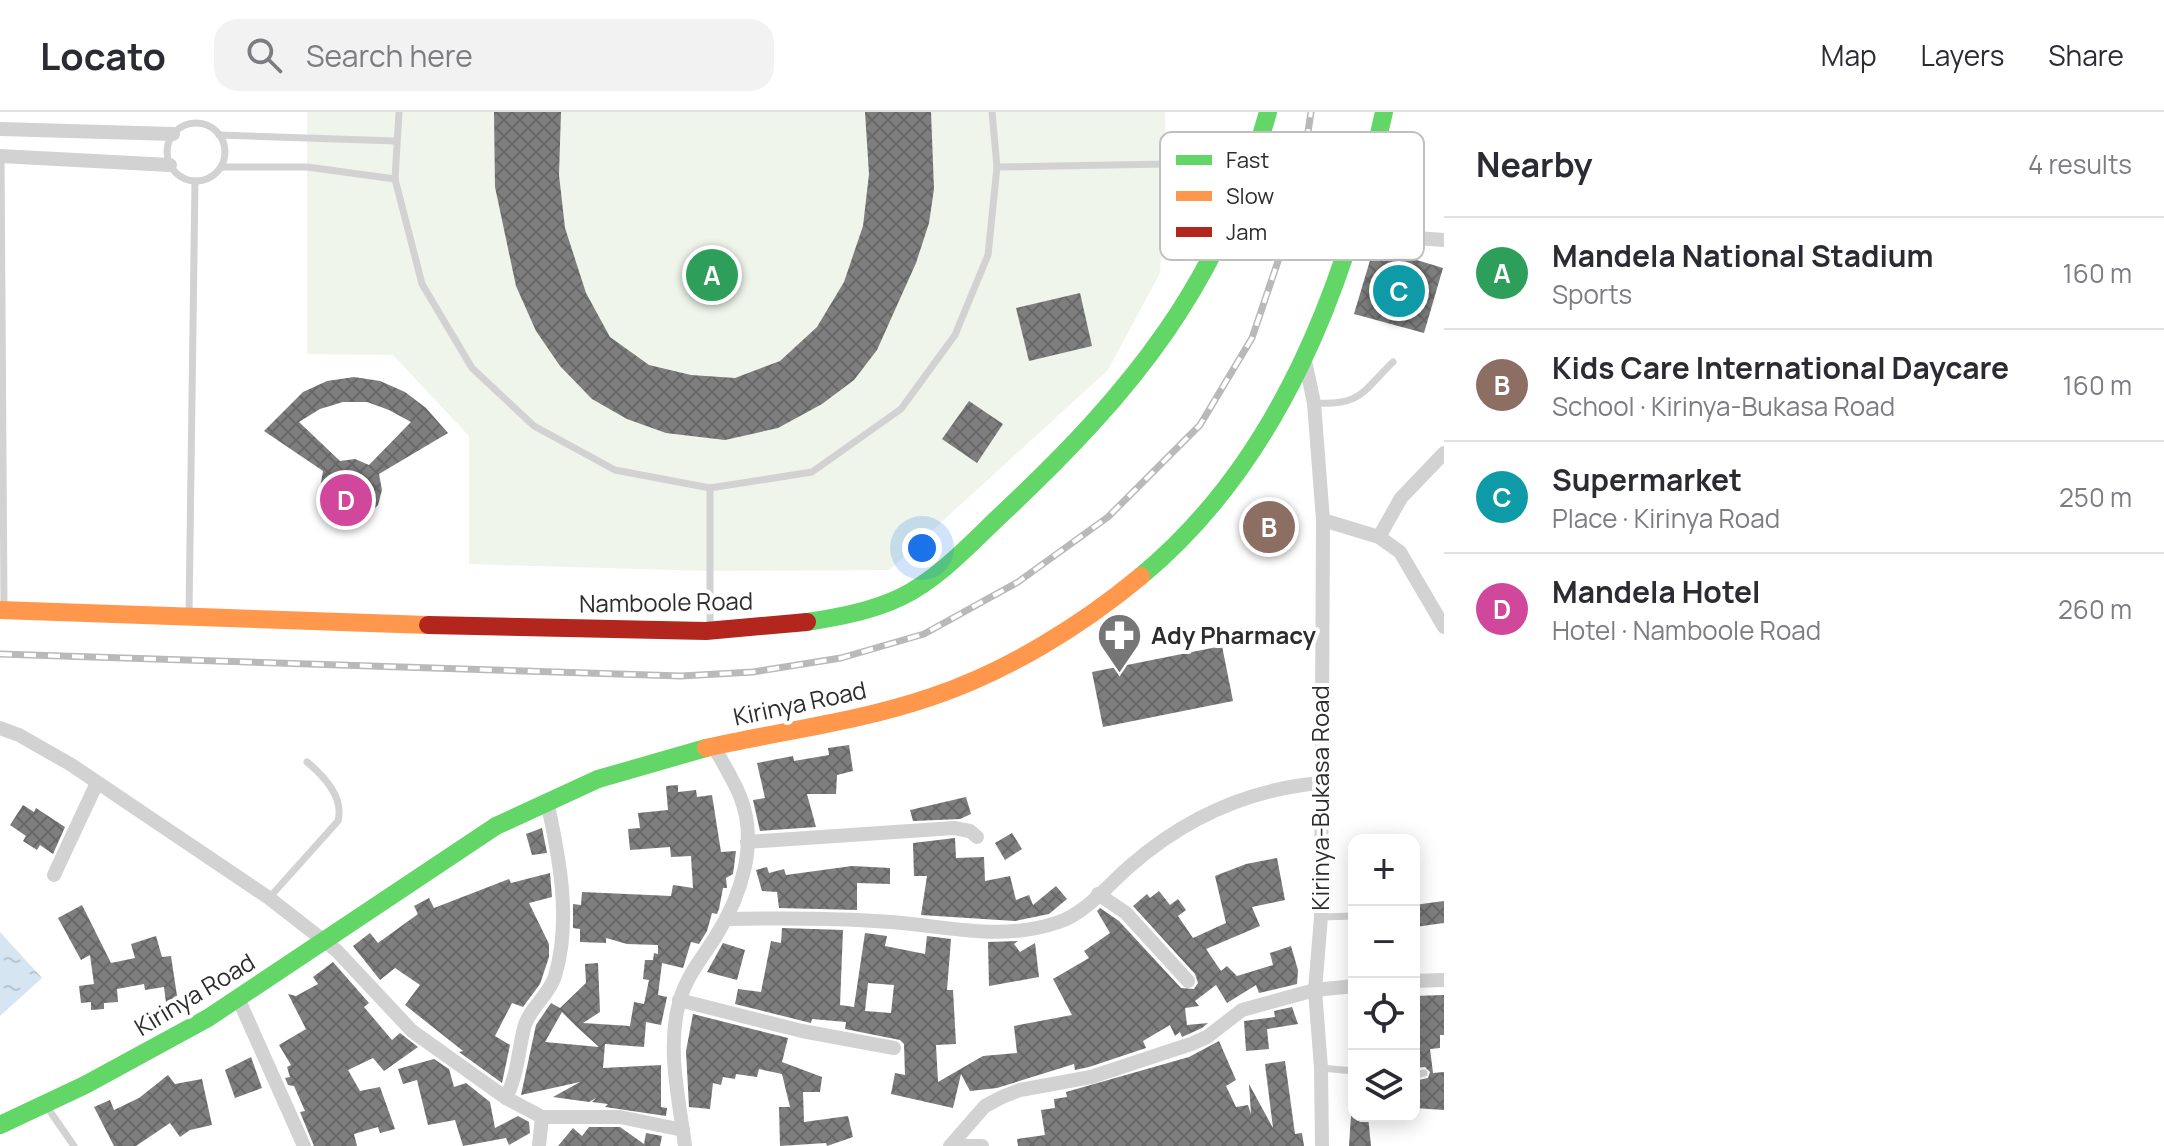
<!DOCTYPE html>
<meta charset="utf-8">
<style>
:root{--surface:#fff;--page:#f2f2f3;--text:#2b2b33;--muted:#7c7c81;--line:#e1e1e2;--accent:#1a73e8}
body{margin:0;font-family:Manrope,sans-serif;background:var(--page);color:var(--text)}
.controls{position:absolute;right:24px;bottom:24px;display:grid;overflow:hidden;border-radius:16px;box-shadow:0 4px 20px #0003}
.controls button{width:72px;height:72px;display:grid;place-items:center;padding:0;border:0;border-bottom:2px solid var(--line);background:var(--surface);color:var(--text);font:40px sans-serif}
.you{position:absolute;left:922px;top:436px;width:28px;height:28px;margin:-20px;border:6px solid #fff;border-radius:50%;background:#1a73e8;box-shadow:0 0 0 12px #1a73e833}
.badge{display:grid;place-items:center;width:52px;height:52px;border-radius:50%;background:var(--accent);color:#fff;font-size:26px;font-weight:700}
.pin{position:absolute;translate:-50% -50%;border:4px solid #fff;box-shadow:0 2px 8px #0006}
.list{margin:0;padding:0;list-style:none}
h2{display:flex;justify-content:space-between;align-items:center;height:104px;margin:0;padding:0 32px;font-size:34px}
h2 small{font-size:26px;font-weight:400;color:var(--muted)}
.list li{display:grid;grid-template-columns:52px 1fr auto;gap:24px;align-items:center;box-sizing:border-box;height:112px;padding:0 32px;border-top:2px solid var(--line)}
.list b{display:block;font-size:30px;white-space:nowrap}
.list p{margin:0;font-size:26px;white-space:nowrap;color:var(--muted)}
.list em{font-size:26px;font-style:normal;color:var(--muted)}
.icon{flex:none;width:44px;height:44px;fill:none;stroke:currentColor;stroke-width:2;stroke-linecap:round;stroke-linejoin:round}
.map{position:relative;flex:none;width:1444px;height:1034px;overflow:hidden}
header{display:flex;align-items:center;gap:48px;box-sizing:border-box;height:112px;padding:0 40px;background:var(--surface);border-bottom:2px solid var(--line)}
header strong{font-size:38px}
nav{display:flex;gap:44px;margin-inline-start:auto;font-size:28px}
.search{width:560px;height:72px;background:var(--page);display:flex;align-items:center;gap:20px;box-sizing:border-box;padding:0 28px;border-radius:24px;color:var(--muted);font-size:30px}
main{display:flex}
aside{flex:1;background:var(--surface)}
.map>svg:first-child{display:block}
.green{fill:#eff5ea}
.water{fill:url(#water-ripples)}
.building{fill:url(#building-cross-hatch);fill-rule:evenodd}
.lines{fill:none;stroke-linecap:round;stroke-linejoin:round}
.lane{stroke:#d2d2d2;stroke-width:7}
.street{stroke:#d2d2d2;stroke-width:14}
.fast{stroke:#63d668;stroke-width:18}
.slow{stroke:#ff974d;stroke-width:18}
.jam{stroke:#b3261e;stroke-width:18}
.rail-casing{stroke:#b9b9b9;stroke-width:7}
.rail{stroke:#fff;stroke-width:4;stroke-dasharray:12;stroke-linecap:butt}
.labels{text-anchor:middle;stroke-width:8;stroke-linejoin:round;paint-order:stroke}
.street-label{font-size:24px;fill:#2d2d2d;stroke:#fff}
.poi-label{font-size:24px;font-weight:bold;fill:#2d2d2d;stroke:#fff;text-anchor:start}
.key{fill:#fff;stroke:#c0c0c0;stroke-width:2}
.key-label{font-size:22px;fill:#2d2d2d}
</style>
<header>
<strong>Locato</strong>
<div class="search"><svg class="icon" aria-label="search" viewBox="0 0 24 24"><circle cx="10" cy="10" r="6"/><path d="M15 15l6 6"/></svg>Search here</div>
<nav><a>Map</a><a>Layers</a><a>Share</a></nav>
</header>
<main>
<div class="map">
<svg width="1444" height="1034" viewBox="0 0 1444 1034">
<defs>
<pattern id="water-ripples" width="26" height="14" patternUnits="userSpaceOnUse" patternTransform="scale(2)"><rect width="26" height="14" fill="#d5e6f2"/><path d="M2 4q2-2 4 0t4 0M15 11q2-2 4 0t4 0" fill="none" stroke="#b7c6d0"/></pattern>
<pattern id="building-cross-hatch" width="8" height="8" patternUnits="userSpaceOnUse" patternTransform="scale(2)"><rect width="8" height="8" fill="#7e7e7e"/><path d="M0 0l8 8M0 8l8-8" fill="none" stroke="#686868"/></pattern>
</defs>
<rect width="100%" height="100%" fill="#fff"/>
<path class="green" d="M 307,0 L 1165,0 L 1166,52 L 1160,161 L 1108,258 L 889,458 L 710,459 L 469,452 L 469,324 L 393,243 L 307,242 Z"/>
<path class="water" d="M 0,820 L 42,866 L 0,904 Z"/>
<g class="building">
<path d="M 494,0 L 561,0 L 559,63 L 565,116 L 586,181 L 610,225 L 649,253 L 691,263 L 735,266 L 780,249 L 817,215 L 844,170 L 863,114 L 869,62 L 865,0 L 931,0 L 934,77 L 929,111 L 916,151 L 877,238 L 854,268 L 822,292 L 778,316 L 725,328 L 666,321 L 627,307 L 592,287 L 560,254 L 536,219 L 516,174 L 495,75 Z"/>
<path d="M 1374,135 L 1443,156 L 1424,221 L 1354,202 Z"/>
<path d="M 1080,181 L 1092,234 L 1029,249 L 1016,196 Z"/>
<path d="M 354,265 L 380,269 L 405,280 L 426,296 L 448,321 L 379,362 L 382,378 L 378,393 L 367,404 L 353,409 L 337,406 L 325,397 L 319,382 L 323,359 L 264,319 L 303,280 L 327,269 ZM 343,290 L 367,290 L 389,298 L 411,310 L 369,353 L 355,347 L 340,349 L 299,310 L 320,297 Z"/>
<path d="M 969,289 L 1003,312 L 977,351 L 942,327 Z"/>
<path d="M 1222,534 L 1233,589 L 1103,615 L 1092,560 Z"/>
<path d="M 849,633 L 853,659 L 837,663 L 836,682 L 807,682 L 816,715 L 760,719 L 753,688 L 765,686 L 757,651 L 793,644 L 794,649 L 829,643 L 828,636 Z"/>
<path d="M 678,673 L 678,680 L 696,678 L 697,685 L 712,683 L 721,740 L 736,739 L 733,762 L 726,766 L 727,776 L 723,776 L 719,797 L 717,802 L 712,801 L 707,819 L 699,832 L 691,830 L 683,856 L 662,851 L 658,883 L 667,885 L 661,913 L 646,910 L 644,935 L 605,932 L 603,956 L 661,953 L 661,995 L 667,996 L 666,1004 L 605,995 L 608,992 L 592,990 L 596,986 L 589,990 L 553,985 L 580,970 L 521,983 L 536,913 L 551,891 L 560,896 L 586,871 L 585,852 L 598,851 L 600,900 L 583,911 L 630,914 L 634,890 L 644,892 L 649,868 L 643,867 L 645,848 L 653,848 L 654,841 L 658,842 L 658,833 L 627,832 L 606,826 L 606,831 L 580,830 L 580,817 L 573,816 L 573,792 L 581,793 L 582,780 L 671,784 L 673,773 L 693,776 L 691,744 L 671,745 L 670,735 L 630,738 L 628,717 L 640,716 L 638,701 L 668,698 L 666,674 ZM 562,900 L 577,915 L 599,935 L 545,930 Z"/>
<path d="M 966,685 L 971,702 L 960,707 L 913,709 L 910,698 Z"/>
<path d="M 23,693 L 34,700 L 36,696 L 65,715 L 53,742 L 40,733 L 37,738 L 23,729 L 26,724 L 10,713 Z"/>
<path d="M 542,716 L 547,741 L 532,743 L 526,722 Z"/>
<path d="M 1012,721 L 1022,737 L 1005,748 L 995,731 Z"/>
<path d="M 955,726 L 956,746 L 984,745 L 985,769 L 1010,764 L 1016,788 L 1029,783 L 1033,793 L 1056,774 L 1067,787 L 1049,802 L 1015,809 L 921,803 L 927,764 L 914,764 L 913,731 Z"/>
<path d="M 1277,746 L 1285,788 L 1252,795 L 1260,814 L 1206,837 L 1221,859 L 1227,854 L 1237,864 L 1273,853 L 1270,841 L 1291,834 L 1298,858 L 1297,872 L 1259,881 L 1256,873 L 1227,891 L 1216,873 L 1195,889 L 1199,894 L 1185,896 L 1187,913 L 1208,911 L 1202,916 L 1182,925 L 1180,920 L 1175,924 L 1170,913 L 1143,929 L 1146,936 L 1089,955 L 1075,958 L 1074,952 L 997,976 L 970,979 L 961,962 L 953,996 L 891,982 L 895,961 L 905,963 L 904,932 L 900,928 L 845,917 L 846,910 L 812,907 L 811,911 L 735,892 L 738,877 L 761,880 L 771,829 L 781,831 L 782,816 L 843,818 L 840,893 L 854,895 L 865,821 L 887,824 L 885,834 L 925,842 L 927,824 L 951,827 L 947,878 L 953,878 L 956,932 L 936,933 L 938,970 L 983,944 L 1017,941 L 1014,914 L 1072,903 L 1053,867 L 1089,846 L 1084,839 L 1110,821 L 1097,799 L 1100,796 L 1119,809 L 1181,876 L 1194,877 L 1198,871 L 1195,862 L 1133,794 L 1147,782 L 1150,786 L 1159,779 L 1170,793 L 1178,787 L 1186,798 L 1178,804 L 1193,826 L 1226,811 L 1215,764 L 1246,752 ZM 868,871 L 894,873 L 891,901 L 865,899 Z"/>
<path d="M 852,754 L 890,756 L 890,772 L 857,771 L 857,798 L 779,796 L 777,780 L 762,779 L 756,758 L 767,755 L 769,761 L 784,757 L 786,763 Z"/>
<path d="M 550,761 L 552,785 L 529,791 L 549,832 L 549,845 L 540,872 L 523,895 L 512,891 L 495,924 L 510,933 L 502,971 L 459,940 L 463,939 L 405,893 L 420,873 L 395,856 L 380,868 L 353,834 L 370,821 L 378,831 L 418,802 L 414,794 L 429,786 L 434,796 L 509,767 L 511,771 Z"/>
<path d="M 1444,789 L 1444,811 L 1415,815 L 1414,793 Z"/>
<path d="M 82,793 L 111,851 L 135,846 L 131,832 L 156,824 L 162,845 L 171,844 L 179,897 L 167,899 L 164,875 L 145,878 L 144,872 L 117,877 L 118,890 L 104,891 L 104,897 L 91,898 L 91,890 L 81,891 L 79,874 L 94,872 L 90,843 L 81,848 L 58,806 Z"/>
<path d="M 1018,829 L 1014,832 L 1020,840 L 1035,831 L 1039,865 L 989,874 L 988,830 Z"/>
<path d="M 723,831 L 745,838 L 737,868 L 707,860 Z"/>
<path d="M 333,850 L 369,891 L 364,895 L 392,928 L 400,921 L 418,935 L 384,959 L 373,946 L 348,958 L 360,979 L 380,975 L 395,1017 L 380,1021 L 378,1015 L 354,1022 L 357,1034 L 314,1034 L 300,1000 L 305,999 L 294,974 L 288,973 L 285,966 L 290,965 L 287,955 L 291,953 L 279,933 L 306,917 L 288,882 L 296,884 L 318,872 L 313,865 Z"/>
<path d="M 1444,883 L 1444,923 L 1440,923 L 1440,936 L 1430,937 L 1433,961 L 1444,960 L 1444,998 L 1414,996 L 1414,969 L 1428,966 L 1430,960 L 1425,955 L 1414,956 L 1414,884 Z"/>
<path d="M 1292,895 L 1298,912 L 1267,917 L 1269,937 L 1246,939 L 1244,909 L 1275,905 L 1274,899 Z"/>
<path d="M 693,902 L 788,926 L 782,950 L 822,965 L 820,980 L 803,980 L 804,1010 L 848,1004 L 853,1025 L 827,1034 L 826,1031 L 780,1034 L 779,995 L 790,995 L 782,962 L 759,957 L 757,965 L 736,962 L 735,967 L 723,965 L 721,973 L 713,971 L 710,997 L 689,995 L 686,939 Z"/>
<path d="M 1219,929 L 1236,968 L 1226,974 L 1236,995 L 1248,993 L 1251,1002 L 1249,972 L 1273,1016 L 1265,952 L 1285,949 L 1295,1022 L 1302,1021 L 1304,1034 L 1018,1034 L 1017,1027 L 1045,1023 L 1041,998 L 1055,996 L 1054,987 L 1067,985 L 1066,980 L 1189,945 Z"/>
<path d="M 251,945 L 262,976 L 235,986 L 225,958 Z"/>
<path d="M 434,947 L 449,957 L 454,975 L 466,971 L 490,990 L 495,1016 L 518,1004 L 529,1010 L 530,1021 L 509,1033 L 506,1026 L 463,1034 L 455,1008 L 428,1013 L 417,968 L 403,972 L 398,957 Z"/>
<path d="M 168,963 L 175,972 L 202,967 L 212,1013 L 190,1018 L 180,1025 L 170,1011 L 136,1034 L 114,1034 L 94,995 L 110,988 L 114,998 L 139,986 Z"/>
<path d="M 1351,1004 L 1368,1004 L 1371,1034 L 1349,1034 Z"/>
<path d="M 589,1015 L 620,1015 L 644,1032 L 646,1021 L 662,1024 L 660,1034 L 558,1034 L 573,1016 L 582,1024 Z"/>
</g>
<g class="lines">
<g class="lane">
<path d="M 399,0 L 395,67 L 422,172 L 472,256 L 534,314 L 615,358 L 710,376 L 812,360 L 901,297 L 955,223 L 988,143 L 997,55 L 992,0"/>
<circle cx="196" cy="40" r="29"/>
<path d="M 219,23 L 395,29"/>
<path d="M 1,44 L 4,494"/>
<path d="M 221,55 L 307,55 L 395,67"/>
<path d="M 997,55 L 1166,52 L 1254,40"/>
<path d="M 1314,291 C 1361,294 1362,280 1393,250"/>
<path d="M 710,376 L 710,517"/>
<path d="M 189,503 L 195,69"/>
<path d="M 269,786 L 338,709 C 344,686 324,664 307,650"/>
<path d="M 1321,805 L 1354,804"/>
<path d="M 1414,838 L 1414,848"/>
<path d="M 1321,956 L 1354,959"/>
<path d="M 1414,963 L 1424,961"/>
<path d="M 47,995 L 74,1034"/>
</g>
<g class="street">
<path d="M 0,17 L 173,22"/>
<path d="M 0,44 L 170,53"/>
<path d="M 1357,108 L 1403,125 L 1444,128"/>
<path d="M 1304,244 L 1314,291 L 1323,408 L 1321,805 L 1315,878 L 1321,956 L 1322,1034"/>
<path d="M 1323,408 L 1379,425 L 1400,440 L 1444,515"/>
<path d="M 1379,425 L 1401,386 L 1444,341"/>
<path d="M 0,616 L 19,623 L 70,652 L 269,786 L 337,839 L 412,919 L 506,986 L 542,1005 L 620,1005 L 683,1018"/>
<path d="M 747,730 L 954,716 L 970,719 L 977,725"/>
<path d="M 54,763 L 96,673"/>
<path d="M 1098,782 L 1126,801 L 1188,869"/>
<path d="M 727,807 C 781,806 836,806 891,810 C 948,814 1001,830 1059,810 C 1086,801 1109,772 1130,754 C 1185,706 1249,677 1321,671"/>
<path d="M 1414,869 L 1444,868"/>
<path d="M 238,886 L 304,1034"/>
<path d="M 679,888 L 802,919 L 894,936"/>
<path d="M 506,986 C 518,962 518,940 524,916 C 529,896 549,884 555,864 C 572,808 559,744 547,689"/>
<path d="M 539,1034 L 542,1005"/>
<path d="M 685,1034 C 679,987 666,934 680,888 C 687,863 703,845 716,824 C 741,784 759,731 740,684 C 733,667 723,651 714,635"/>
<path d="M 950,1034 L 985,994 L 1002,985 L 1020,978 L 1091,965 L 1191,932 L 1207,925 L 1242,898 L 1315,878 L 1354,874"/>
<path d="M 964,1034 L 982,1034"/>
</g>
<g class="fast">
<path d="M 1141,464 C 1280,349 1346,172 1384,0"/>
<path d="M 807,510 C 839,505 872,499 901,485 C 940,466 972,430 1004,400 C 1132,280 1220,172 1268,0"/>
<path d="M 0,1013 L 85,973 L 208,906 L 496,714 L 598,667 L 706,636"/>
</g>
<g class="slow">
<path d="M 0,498 L 428,513"/>
<path d="M 706,636 C 781,619 858,610 931,585 C 1006,560 1081,514 1141,464"/>
</g>
<path class="jam" d="M 428,513 L 706,519 L 807,510"/>
<defs>
<path id="rail" d="M 0,542 L 681,564 L 753,560 L 841,546 L 924,522 L 1018,470 L 1108,405 L 1200,313 L 1252,226 L 1297,93 L 1311,0"/>
</defs>
<use href="#rail" class="rail-casing"/>
<use href="#rail" class="rail"/>
</g>
<defs>
<symbol id="pharmacy-pin" viewBox="-11 -11 22 30"><path d="M0 17L-7.5 6A9.5 9.5 0 1 1 7.5 6Z" fill="#767676" stroke="#fff"/><path d="M-2-6h4v4h4v4h-4v4h-4v-4h-4v-4h4Z" fill="#fff"/></symbol>
</defs>
<g fill-rule="evenodd">
<use href="#pharmacy-pin" x="1094" y="498" width="51" height="69"/>
</g>
<g class="labels">
<g class="street-label">
<text transform="translate(666 491) rotate(-1)" y="8">Namboole Road</text>
<text transform="translate(800 592) rotate(-12)" y="8">Kirinya Road</text>
<text transform="translate(1321 686) rotate(-90)" y="8">Kirinya-Bukasa Road</text>
<text transform="translate(195 883) rotate(-31)" y="8">Kirinya Road</text>
</g>
<g class="poi-label">
<text x="1151" y="532">Ady Pharmacy</text>
</g>
</g>
<rect x="1160" y="20" width="264" height="128" rx="12" class="key"/>
<rect x="1176" y="43" width="36" height="10" fill="#63d668"/>
<rect x="1176" y="79" width="36" height="10" fill="#ff974d"/>
<rect x="1176" y="115" width="36" height="10" fill="#b3261e"/>
<g class="key-label">
<text x="1226" y="56">Fast</text>
<text x="1226" y="92">Slow</text>
<text x="1226" y="128">Jam</text>
</g>
</svg>
<div class="controls">
<button>+</button>
<button>−</button>
<button><svg class="icon" aria-label="locate" viewBox="0 0 24 24"><circle cx="12" cy="12" r="6"/><path d="M12 2v4M12 18v4M2 12h4M18 12h4"/></svg></button>
<button><svg class="icon" aria-label="layers" viewBox="0 0 24 24"><path d="M12 4l9 5-9 5-9-5zM3 14l9 5 9-5"/></svg></button>
</div>
<div class="you"></div>
<div class="pin badge" style="left:712px;top:163px;background:#2e9e5b">A</div>
<div class="pin badge" style="left:1269px;top:415px;background:#8d6e63">B</div>
<div class="pin badge" style="left:1399px;top:179px;background:#0f9aa8">C</div>
<div class="pin badge" style="left:346px;top:388px;background:#d1479c">D</div>
</div>
<aside>
<h2>Nearby<small>4 results</small></h2>
<ul class="list">
<li><span class="badge" style="background:#2e9e5b">A</span><div><b>Mandela National Stadium</b><p>Sports</p></div><em>160 m</em></li>
<li><span class="badge" style="background:#8d6e63">B</span><div><b>Kids Care International Daycare</b><p>School · Kirinya-Bukasa Road</p></div><em>160 m</em></li>
<li><span class="badge" style="background:#0f9aa8">C</span><div><b>Supermarket</b><p>Place · Kirinya Road</p></div><em>250 m</em></li>
<li><span class="badge" style="background:#d1479c">D</span><div><b>Mandela Hotel</b><p>Hotel · Namboole Road</p></div><em>260 m</em></li>
</ul>
</aside>
</main>
